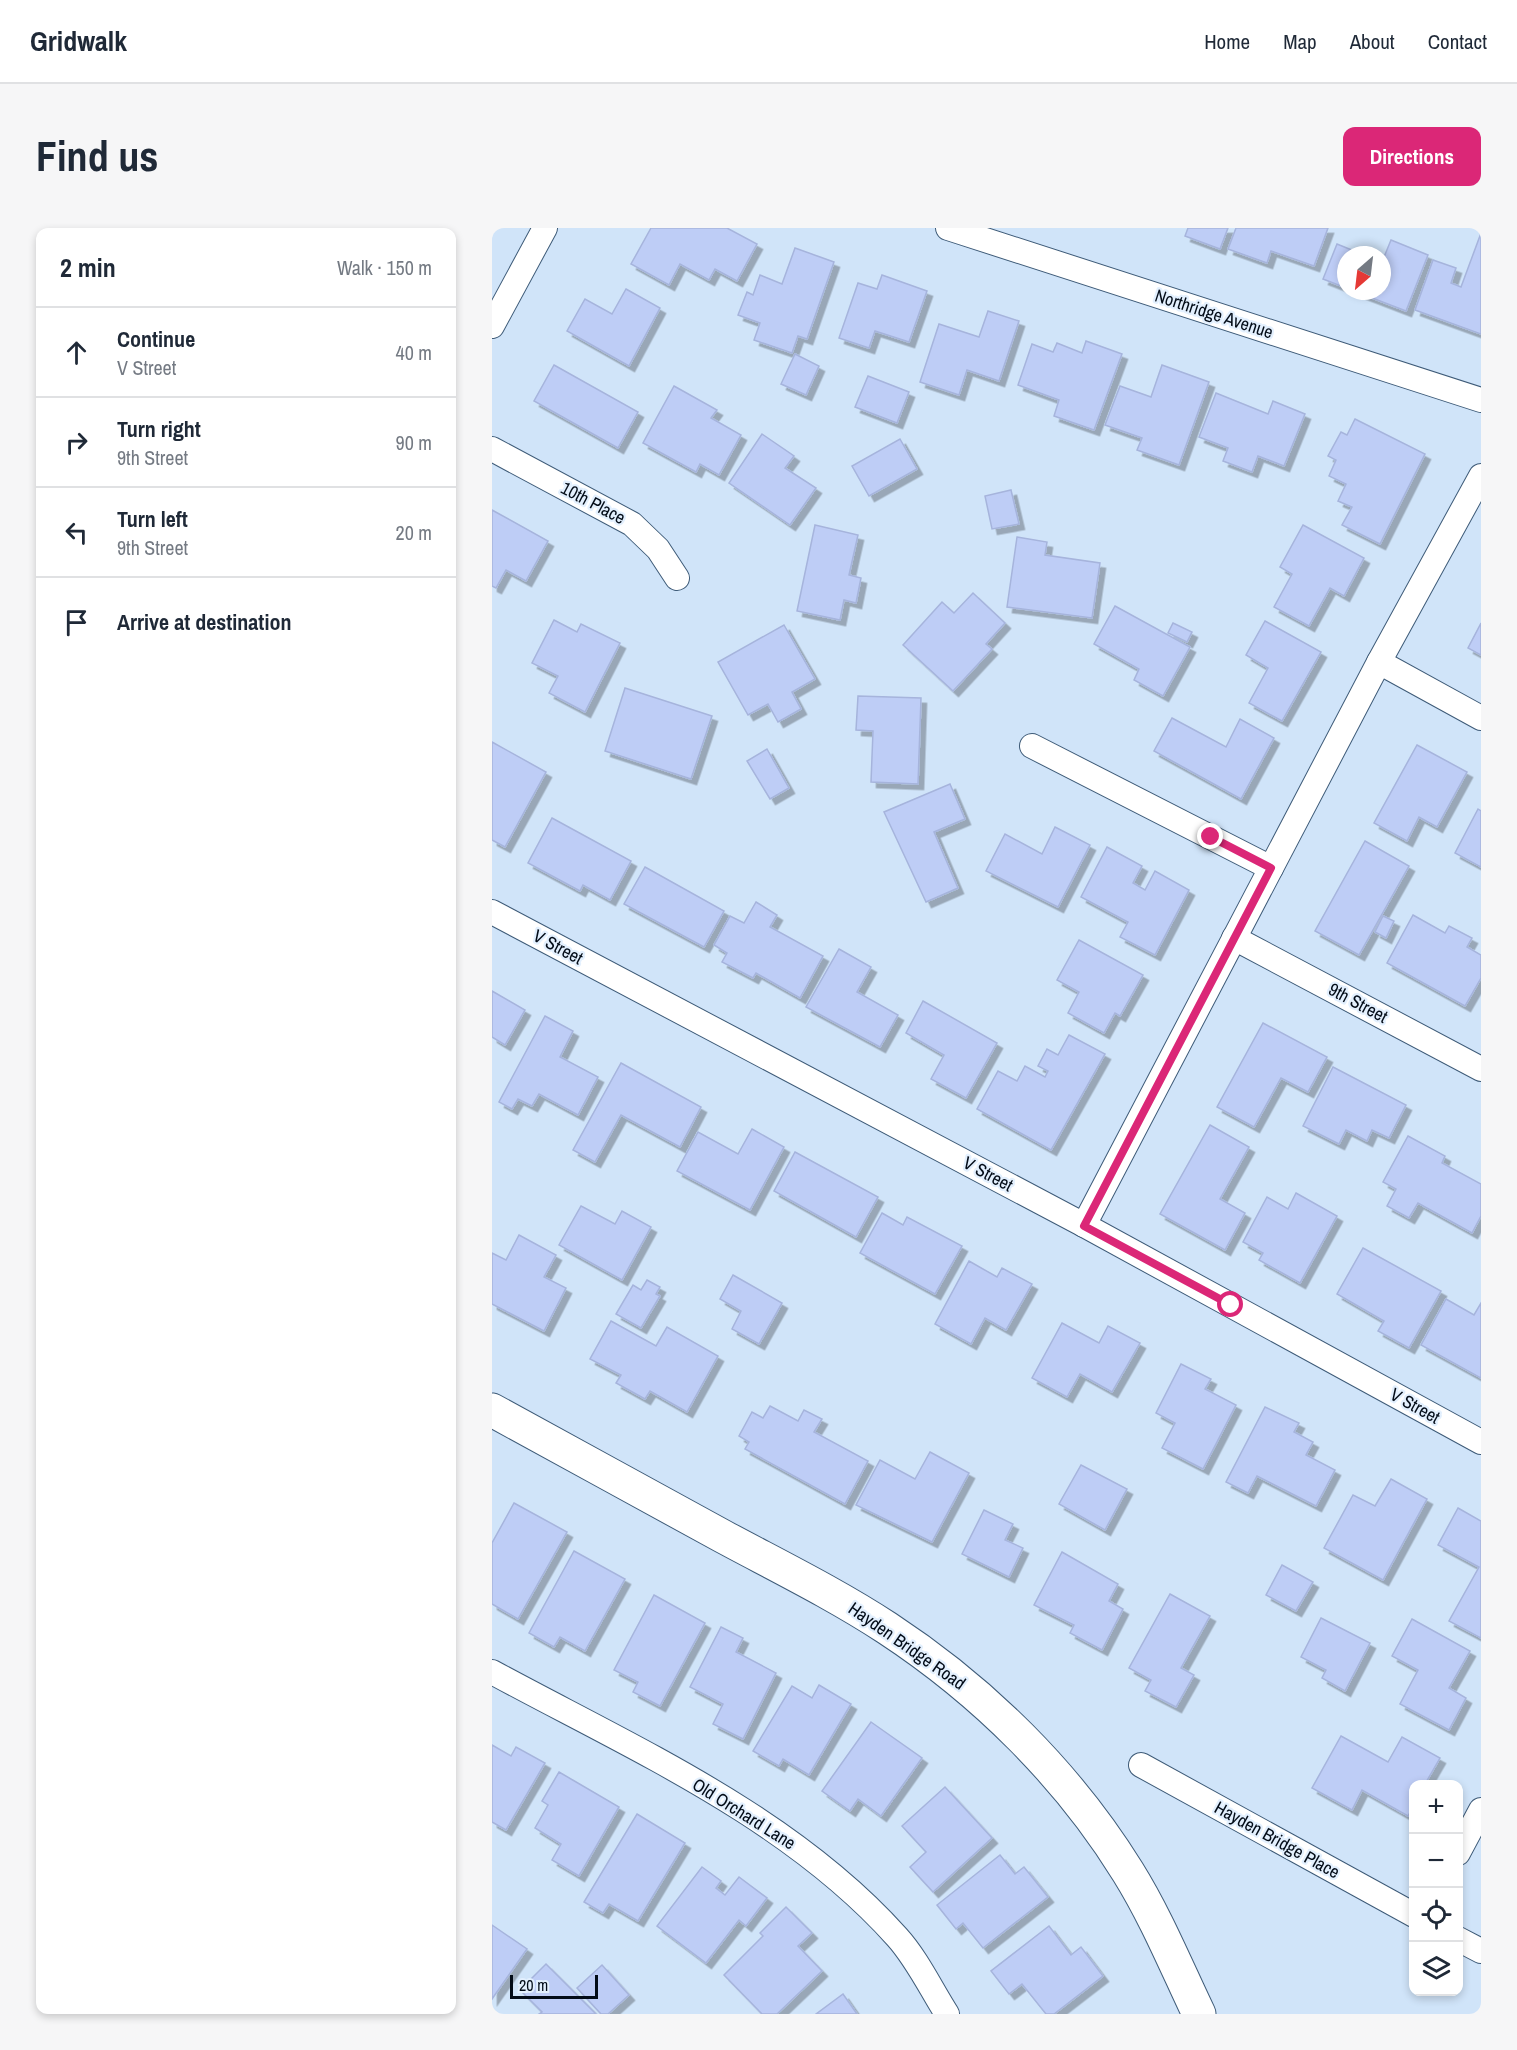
<!DOCTYPE html>
<meta charset="utf-8">
<style>
:root{--surface:#fff;--page:#f6f6f7;--text:#1f2937;--muted:#747a83;--line:#e0e1e3;--accent:#db2777}
body{margin:0;font-family:"Archivo Narrow",sans-serif;background:var(--page);color:var(--text)}
.controls{position:absolute;right:18px;bottom:18px;display:grid;overflow:hidden;border-radius:12px;box-shadow:0 3px 9px #0003}
.controls button{width:54px;height:54px;display:grid;place-items:center;padding:0;border:0;border-bottom:2px solid var(--line);background:var(--surface);color:var(--text);font:30px sans-serif}
.compass{position:absolute;left:845px;top:18px;width:54px;height:54px;border-radius:50%;background:var(--surface);box-shadow:0 3px 9px #0003;rotate:208deg}
.scale{position:absolute;left:18px;bottom:15px;width:88px;box-sizing:border-box;padding-left:6px;border:3px solid #030c18;border-top:0;font-size:16px;line-height:21px;white-space:nowrap;color:#030c18;-webkit-text-stroke:4px #e3f0fe;paint-order:stroke}
.stop{position:absolute;width:18px;height:18px;margin:-14px;border:4px solid #db2777;border-radius:50%;background:#fff}
.stop.end{background:#db2777;border-color:#fff;box-shadow:0 2px 6px #0008}
.list{margin:0;padding:0;list-style:none}
h2{display:flex;justify-content:space-between;align-items:center;height:78px;margin:0;padding:0 24px;font-size:26px}
h2 small{font-size:20px;font-weight:400;color:var(--muted)}
.list li{display:grid;grid-template-columns:39px 1fr auto;gap:18px;align-items:center;box-sizing:border-box;height:90px;padding:0 24px;border-top:2px solid var(--line)}
.list b{display:block;font-size:22px;white-space:nowrap}
.list p{margin:0;font-size:20px;white-space:nowrap;color:var(--muted)}
.list em{font-size:20px;font-style:normal;color:var(--muted)}
.icon{flex:none;width:33px;height:33px;fill:none;stroke:currentColor;stroke-width:2;stroke-linecap:round;stroke-linejoin:round}
.map{position:relative;flex:none;width:989px;height:1786px;overflow:hidden;border-radius:12px}
header{display:flex;align-items:center;gap:36px;box-sizing:border-box;height:84px;padding:0 30px;background:var(--surface);border-bottom:2px solid var(--line)}
header strong{font-size:28px}
nav{display:flex;gap:33px;margin-inline-start:auto;font-size:21px}
.intro{display:flex;align-items:center;justify-content:space-between;box-sizing:border-box;height:144px;padding:0 36px}
h1{margin:0;font-size:42px}
.button{padding:15px 27px;border-radius:12px;background:var(--accent);color:#fff;font-size:21px;font-weight:700}
main{display:flex;gap:36px;padding:0 36px}
aside{flex:1;background:var(--surface);border-radius:12px;box-shadow:0 3px 9px #0003}
.map>svg:first-child{display:block}
.building{fill:#becdf6;stroke:#a6b4dc;stroke-width:1.5;filter:url(#shadow)}
.lines{fill:none;stroke-linecap:round;stroke-linejoin:round}
.street-casing{stroke:#3e5b78;stroke-width:26}
.secondary-casing{stroke:#3e5b78;stroke-width:35}
.street{stroke:#fff;stroke-width:24}
.secondary{stroke:#fff;stroke-width:33}
.route{stroke:#db2777;stroke-width:8}
.labels{text-anchor:middle;stroke-width:4.5;stroke-linejoin:round;paint-order:stroke}
.street-label{font-size:18px;fill:#030c18;stroke:#e3f0fe}
</style>
<header>
<strong>Gridwalk</strong>
<nav><a>Home</a><a>Map</a><a>About</a><a>Contact</a></nav>
</header>
<div class="intro"><h1>Find us</h1><a class="button">Directions</a></div>
<main>
<aside>
<h2>2 min<small>Walk · 150 m</small></h2>
<ul class="list">
<li><svg class="icon" aria-label="ahead" viewBox="0 0 24 24"><path d="M12 20V5M6 11l6-6 6 6"/></svg><div><b>Continue</b><p>V Street</p></div><em>40 m</em></li>
<li><svg class="icon" aria-label="right" viewBox="0 0 24 24"><path d="M7 20v-9h11M14 6l5 5-5 5"/></svg><div><b>Turn right</b><p>9th Street</p></div><em>90 m</em></li>
<li><svg class="icon" aria-label="left" viewBox="0 0 24 24"><path d="M17 20v-9H6M10 6l-5 5 5 5"/></svg><div><b>Turn left</b><p>9th Street</p></div><em>20 m</em></li>
<li><svg class="icon" aria-label="arrive" viewBox="0 0 24 24"><path d="M6 21V4h12l-3 4 3 4H6"/></svg><div><b>Arrive at destination</b></div></li>
</ul>
</aside>
<div class="map">
<svg width="989" height="1786" viewBox="0 0 989 1786">
<defs>
<filter id="shadow"><feDropShadow dx="5.5" dy="5.5" stdDeviation="0" flood-color="#0004"/></filter>
</defs>
<rect width="100%" height="100%" fill="#d0e4f9"/>
<g class="building">
<path d="M 159,0 L 235,0 L 265,16 L 245,53 L 223,41 L 217,52 L 188,36 L 177,57 L 139,36 Z"/>
<path d="M 696,0 L 736,0 L 728,21 L 693,8 Z"/>
<path d="M 744,0 L 836,0 L 822,38 L 779,23 L 775,35 L 736,21 Z"/>
<path d="M 989,5 L 989,106 L 923,82 L 941,32 L 964,40 L 959,55 L 969,59 Z"/>
<path d="M 899,12 L 936,27 L 914,83 L 862,63 L 890,63 L 890,34 Z"/>
<path d="M 845,16 L 872,27 L 854,27 L 854,60 L 831,51 Z"/>
<path d="M 303,20 L 342,34 L 315,111 L 306,108 L 300,125 L 262,112 L 268,95 L 246,87 L 255,64 L 261,67 L 268,47 L 290,56 Z"/>
<path d="M 390,47 L 435,63 L 417,114 L 383,103 L 377,120 L 347,110 L 366,55 L 385,61 Z"/>
<path d="M 134,61 L 168,80 L 137,138 L 75,103 L 93,71 L 120,86 Z"/>
<path d="M 496,83 L 527,93 L 507,153 L 475,142 L 467,167 L 428,154 L 447,96 L 487,109 Z"/>
<path d="M 594,113 L 630,126 L 602,202 L 562,188 L 567,172 L 526,157 L 540,116 L 561,124 L 565,115 L 590,125 Z"/>
<path d="M 303,126 L 327,138 L 314,167 L 289,156 Z"/>
<path d="M 62,137 L 146,184 L 126,220 L 42,173 Z"/>
<path d="M 670,137 L 717,154 L 687,237 L 645,222 L 650,210 L 613,197 L 628,158 L 659,169 Z"/>
<path d="M 376,148 L 417,164 L 405,195 L 363,179 Z"/>
<path d="M 182,158 L 225,182 L 219,190 L 249,207 L 227,247 L 208,236 L 204,244 L 151,215 Z"/>
<path d="M 724,165 L 776,186 L 781,173 L 813,186 L 792,238 L 766,228 L 760,244 L 731,233 L 736,220 L 707,209 Z"/>
<path d="M 863,191 L 933,226 L 888,316 L 850,297 L 860,279 L 846,273 L 854,256 L 837,248 L 844,232 L 836,228 L 849,204 L 855,207 Z"/>
<path d="M 270,206 L 302,228 L 293,240 L 324,260 L 298,297 L 237,255 Z"/>
<path d="M 408,211 L 425,241 L 377,268 L 360,238 Z"/>
<path d="M 519,262 L 527,296 L 500,301 L 493,268 Z"/>
<path d="M 0,282 L 56,313 L 34,353 L 14,342 L 4,360 L 0,358 Z"/>
<path d="M 323,297 L 366,307 L 357,347 L 369,350 L 364,375 L 352,372 L 348,392 L 305,383 Z"/>
<path d="M 811,297 L 872,330 L 852,368 L 838,360 L 817,398 L 782,379 L 800,346 L 788,339 Z"/>
<path d="M 525,309 L 555,314 L 553,327 L 608,335 L 600,390 L 515,379 Z"/>
<path d="M 481,365 L 513,395 L 494,416 L 500,421 L 461,463 L 411,417 L 450,374 L 462,385 Z"/>
<path d="M 623,378 L 698,419 L 671,468 L 642,452 L 647,441 L 602,416 Z"/>
<path d="M 62,392 L 85,404 L 89,396 L 128,415 L 93,484 L 57,465 L 66,448 L 40,435 Z"/>
<path d="M 773,393 L 829,424 L 790,493 L 757,475 L 776,440 L 754,427 Z"/>
<path d="M 681,395 L 700,404 L 695,414 L 676,405 Z"/>
<path d="M 989,395 L 989,427 L 976,420 Z"/>
<path d="M 292,397 L 323,451 L 300,464 L 309,481 L 286,494 L 276,476 L 256,487 L 226,434 Z"/>
<path d="M 133,460 L 220,488 L 199,551 L 113,523 Z"/>
<path d="M 366,468 L 429,470 L 426,556 L 379,554 L 381,503 L 364,502 Z"/>
<path d="M 680,490 L 734,519 L 748,491 L 782,510 L 749,571 L 662,523 Z"/>
<path d="M 0,514 L 54,544 L 13,619 L 0,612 Z"/>
<path d="M 925,517 L 975,544 L 945,599 L 927,589 L 915,613 L 882,595 Z"/>
<path d="M 275,521 L 297,560 L 278,571 L 255,533 Z"/>
<path d="M 458,556 L 473,591 L 442,604 L 466,660 L 434,674 L 392,584 Z"/>
<path d="M 986,581 L 989,583 L 989,639 L 963,625 Z"/>
<path d="M 60,590 L 139,633 L 118,672 L 91,657 L 88,663 L 36,635 Z"/>
<path d="M 563,599 L 598,617 L 566,679 L 494,643 L 513,606 L 550,626 Z"/>
<path d="M 873,613 L 917,638 L 867,727 L 823,703 Z"/>
<path d="M 615,619 L 650,638 L 641,655 L 653,662 L 663,643 L 697,662 L 663,727 L 628,709 L 636,694 L 589,669 Z"/>
<path d="M 153,639 L 232,683 L 212,719 L 132,676 Z"/>
<path d="M 264,674 L 285,687 L 278,699 L 331,728 L 308,770 L 264,745 L 261,750 L 230,734 L 235,725 L 222,717 L 238,688 L 252,695 Z"/>
<path d="M 921,687 L 953,705 L 957,698 L 980,710 L 975,719 L 989,727 L 989,750 L 973,778 L 895,735 Z"/>
<path d="M 891,688 L 902,693 L 894,710 L 883,704 Z"/>
<path d="M 587,712 L 651,747 L 628,788 L 623,785 L 612,805 L 576,785 L 587,764 L 565,752 Z"/>
<path d="M 347,721 L 379,739 L 365,764 L 406,787 L 388,819 L 314,779 Z"/>
<path d="M 0,763 L 33,782 L 13,817 L 0,809 Z"/>
<path d="M 431,773 L 505,815 L 474,870 L 439,851 L 452,827 L 414,805 Z"/>
<path d="M 53,788 L 81,803 L 68,829 L 106,849 L 86,887 L 47,866 L 40,878 L 26,871 L 20,881 L 7,874 Z"/>
<path d="M 771,795 L 835,829 L 816,864 L 789,850 L 762,899 L 725,879 Z"/>
<path d="M 577,807 L 613,826 L 559,922 L 485,881 L 506,843 L 525,853 L 533,838 L 553,849 L 556,843 L 546,838 L 555,821 L 566,827 Z"/>
<path d="M 129,835 L 209,879 L 188,919 L 129,887 L 103,934 L 81,922 Z"/>
<path d="M 841,839 L 914,877 L 897,910 L 880,902 L 875,913 L 854,902 L 847,916 L 811,898 Z"/>
<path d="M 718,897 L 757,919 L 728,971 L 753,985 L 733,1022 L 668,986 Z"/>
<path d="M 260,901 L 292,919 L 258,982 L 185,943 L 206,904 L 246,926 Z"/>
<path d="M 916,908 L 953,928 L 950,935 L 989,956 L 989,988 L 980,1005 L 926,975 L 917,990 L 895,978 L 904,961 L 891,954 Z"/>
<path d="M 303,924 L 386,969 L 364,1009 L 282,963 Z"/>
<path d="M 804,965 L 845,988 L 808,1055 L 767,1032 L 771,1025 L 751,1014 L 775,969 L 796,981 Z"/>
<path d="M 89,978 L 123,996 L 130,983 L 159,999 L 130,1052 L 67,1017 Z"/>
<path d="M 390,985 L 411,997 L 415,989 L 470,1018 L 443,1066 L 368,1025 Z"/>
<path d="M 27,1007 L 64,1027 L 52,1049 L 74,1060 L 52,1103 L 0,1076 L 0,1025 L 14,1032 Z"/>
<path d="M 871,1020 L 949,1063 L 917,1120 L 886,1103 L 892,1093 L 845,1066 Z"/>
<path d="M 477,1033 L 505,1049 L 510,1040 L 540,1056 L 514,1102 L 493,1090 L 479,1116 L 443,1096 Z"/>
<path d="M 241,1047 L 290,1075 L 267,1116 L 240,1101 L 249,1083 L 228,1071 Z"/>
<path d="M 155,1052 L 168,1059 L 164,1066 L 168,1068 L 149,1100 L 124,1086 L 141,1057 L 149,1062 Z"/>
<path d="M 954,1071 L 982,1087 L 989,1075 L 989,1150 L 929,1117 Z"/>
<path d="M 119,1093 L 164,1118 L 175,1099 L 226,1128 L 195,1184 L 158,1163 L 153,1171 L 124,1155 L 129,1147 L 98,1131 Z"/>
<path d="M 570,1095 L 607,1115 L 616,1098 L 648,1115 L 620,1164 L 588,1146 L 575,1169 L 540,1150 Z"/>
<path d="M 689,1136 L 719,1151 L 713,1161 L 744,1177 L 711,1241 L 670,1220 L 683,1195 L 664,1185 Z"/>
<path d="M 278,1178 L 306,1193 L 312,1182 L 330,1191 L 322,1204 L 376,1233 L 353,1276 L 253,1221 L 257,1214 L 247,1208 L 260,1184 L 271,1190 Z"/>
<path d="M 773,1179 L 807,1195 L 802,1204 L 821,1214 L 814,1227 L 843,1242 L 824,1278 L 765,1248 L 756,1265 L 734,1254 Z"/>
<path d="M 438,1224 L 477,1245 L 440,1314 L 364,1277 L 388,1232 L 423,1251 Z"/>
<path d="M 589,1237 L 635,1261 L 613,1302 L 567,1276 Z"/>
<path d="M 899,1251 L 935,1271 L 891,1352 L 832,1320 L 861,1267 L 883,1278 Z"/>
<path d="M 22,1275 L 75,1304 L 26,1391 L 0,1376 L 0,1315 Z"/>
<path d="M 966,1280 L 989,1293 L 989,1410 L 957,1393 L 987,1339 L 946,1317 Z"/>
<path d="M 492,1282 L 521,1296 L 513,1312 L 531,1320 L 517,1349 L 470,1326 Z"/>
<path d="M 82,1323 L 133,1351 L 93,1423 L 68,1409 L 62,1419 L 37,1405 Z"/>
<path d="M 570,1324 L 626,1356 L 617,1373 L 631,1381 L 610,1422 L 578,1405 L 582,1397 L 542,1377 Z"/>
<path d="M 790,1337 L 821,1354 L 804,1383 L 774,1367 Z"/>
<path d="M 678,1366 L 718,1388 L 689,1440 L 702,1447 L 684,1479 L 653,1463 L 659,1452 L 637,1440 Z"/>
<path d="M 162,1367 L 213,1395 L 168,1478 L 141,1464 L 146,1454 L 122,1442 Z"/>
<path d="M 829,1390 L 878,1415 L 853,1463 L 830,1450 L 834,1442 L 809,1429 Z"/>
<path d="M 920,1391 L 978,1423 L 957,1460 L 974,1470 L 957,1502 L 908,1476 L 926,1442 L 900,1428 Z"/>
<path d="M 229,1399 L 251,1410 L 244,1424 L 284,1445 L 251,1511 L 221,1496 L 231,1476 L 198,1459 Z"/>
<path d="M 327,1457 L 359,1476 L 317,1547 L 291,1531 L 287,1538 L 261,1523 L 300,1458 L 320,1470 Z"/>
<path d="M 379,1494 L 430,1530 L 389,1588 L 366,1571 L 358,1583 L 330,1563 Z"/>
<path d="M 849,1508 L 896,1534 L 910,1509 L 948,1530 L 933,1556 L 922,1556 L 922,1577 L 916,1588 L 870,1562 L 860,1582 L 820,1560 Z"/>
<path d="M 0,1517 L 19,1528 L 24,1519 L 53,1535 L 14,1602 L 0,1594 Z"/>
<path d="M 67,1544 L 127,1579 L 87,1648 L 60,1632 L 69,1616 L 43,1600 L 56,1577 L 50,1573 Z"/>
<path d="M 453,1559 L 500,1610 L 441,1664 L 418,1639 L 434,1624 L 410,1598 Z"/>
<path d="M 145,1586 L 193,1615 L 146,1693 L 117,1676 L 111,1685 L 92,1674 Z"/>
<path d="M 508,1627 L 523,1646 L 532,1639 L 556,1669 L 491,1720 L 471,1695 L 464,1701 L 445,1677 Z"/>
<path d="M 210,1639 L 229,1653 L 224,1660 L 233,1667 L 247,1649 L 275,1670 L 254,1698 L 247,1692 L 214,1735 L 165,1698 Z"/>
<path d="M 294,1679 L 320,1705 L 306,1718 L 330,1743 L 285,1786 L 270,1786 L 232,1747 L 271,1708 L 268,1705 Z"/>
<path d="M 0,1697 L 35,1721 L 0,1771 Z"/>
<path d="M 557,1698 L 579,1727 L 589,1719 L 611,1748 L 562,1786 L 554,1786 L 530,1756 L 517,1766 L 499,1743 Z"/>
<path d="M 54,1736 L 104,1786 L 47,1786 L 50,1784 L 28,1762 Z"/>
<path d="M 110,1737 L 137,1767 L 116,1786 L 109,1786 L 85,1760 Z"/>
<path d="M 351,1766 L 365,1786 L 324,1786 Z"/>
</g>
<g class="lines">
<defs>
<g id="street">
<path d="M 456,0 L 989,172"/>
<path d="M 0,98 L 53,0"/>
<path d="M 0,221 L 140,296 L 166,321 L 185,350"/>
<path d="M 887,434 L 989,490"/>
<path d="M 540,518 L 779,640"/>
<path d="M 0,684 L 592,997 L 989,1214"/>
<path d="M 742,710 L 989,841"/>
<path d="M 592,997 L 887,434 L 989,248"/>
<path d="M 0,1444 C 140,1520 298,1589 405,1709 C 425,1731 439,1761 455,1786"/>
<path d="M 649,1537 L 922,1687"/>
<path d="M 966,1625 L 989,1582"/>
<path d="M 966,1711 L 989,1723"/>
</g>
<path id="secondary" d="M 0,1182 C 77,1224 155,1267 232,1309 C 286,1338 343,1366 395,1400 C 491,1463 576,1547 636,1644 C 664,1689 684,1738 707,1786"/>
</defs>
<use href="#street" class="street-casing"/>
<use href="#secondary" class="secondary-casing"/>
<use href="#street" class="street"/>
<use href="#secondary" class="secondary"/>
</g>
<g class="lines">
<path class="route" d="M 719,609 L 779,640 L 592,998 L 739,1077"/>
</g>
<g class="labels">
<g class="street-label">
<text transform="translate(722 86) rotate(18)" y="6">Northridge Avenue</text>
<text transform="translate(101 275) rotate(28)" y="6">10th Place</text>
<text transform="translate(66 719) rotate(28)" y="6">V Street</text>
<text transform="translate(866 775) rotate(28)" y="6">9th Street</text>
<text transform="translate(496 946) rotate(28)" y="6">V Street</text>
<text transform="translate(923 1178) rotate(29)" y="6">V Street</text>
<text transform="translate(415 1418) rotate(35)" y="6">Hayden Bridge Road</text>
<text transform="translate(252 1586) rotate(32)" y="6">Old Orchard Lane</text>
<text transform="translate(785 1612) rotate(29)" y="6">Hayden Bridge Place</text>
</g>
</g>
</svg>
<div class="controls">
<button>+</button>
<button>−</button>
<button><svg class="icon" aria-label="locate" viewBox="0 0 24 24"><circle cx="12" cy="12" r="6"/><path d="M12 2v4M12 18v4M2 12h4M18 12h4"/></svg></button>
<button><svg class="icon" aria-label="layers" viewBox="0 0 24 24"><path d="M12 4l9 5-9 5-9-5zM3 14l9 5 9-5"/></svg></button>
</div>
<svg class="compass" viewBox="-18 -18 36 36"><path d="M0-13l5 13h-10z" fill="#e53935"/><path d="M0 13l5-13h-10z" fill="#747a83"/></svg>
<div class="scale">20 m</div>
<div class="stop" style="left:739px;top:1077px"></div>
<div class="stop end" style="left:719px;top:609px"></div>
</div>
</main>
